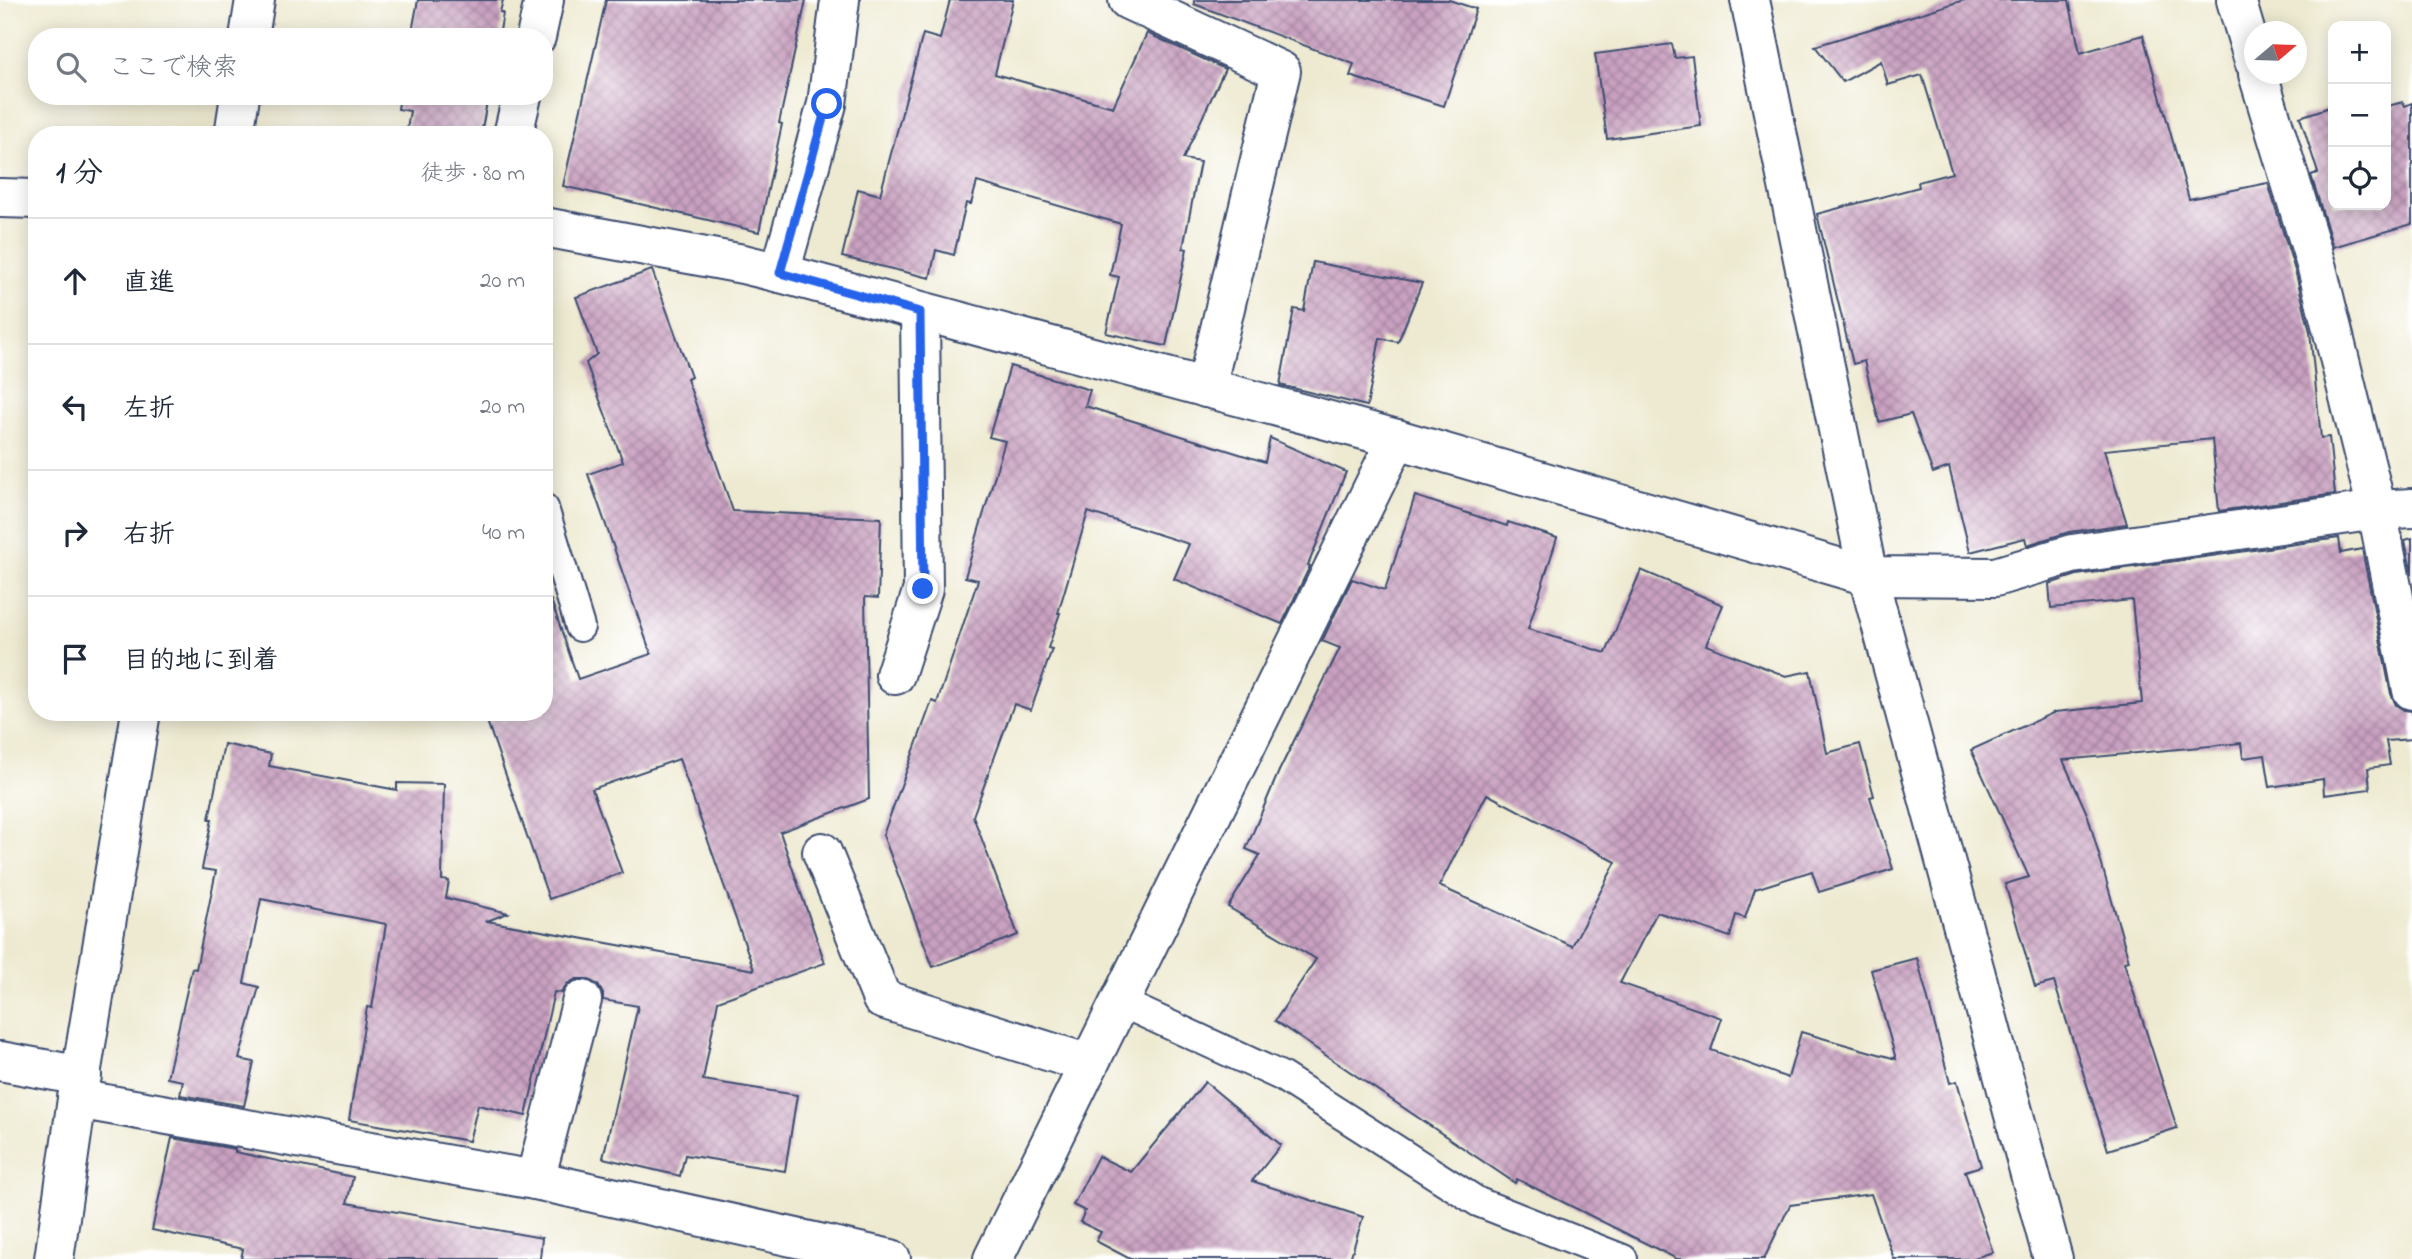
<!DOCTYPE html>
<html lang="ja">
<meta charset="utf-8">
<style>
:root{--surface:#fff;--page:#f6f6f7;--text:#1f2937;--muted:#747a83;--line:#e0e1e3}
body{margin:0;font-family:"Indie Flower","Klee One",sans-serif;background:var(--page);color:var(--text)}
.controls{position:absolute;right:21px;top:21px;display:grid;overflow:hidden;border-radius:14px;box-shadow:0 4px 18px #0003}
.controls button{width:63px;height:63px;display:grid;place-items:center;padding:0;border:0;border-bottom:2px solid var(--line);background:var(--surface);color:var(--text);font:35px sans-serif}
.compass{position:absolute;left:2244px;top:21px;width:63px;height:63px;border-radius:50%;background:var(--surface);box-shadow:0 4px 18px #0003;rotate:71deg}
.stop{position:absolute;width:21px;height:21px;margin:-16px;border:5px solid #2563eb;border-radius:50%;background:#fff}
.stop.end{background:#2563eb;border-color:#fff;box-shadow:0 2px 7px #0008}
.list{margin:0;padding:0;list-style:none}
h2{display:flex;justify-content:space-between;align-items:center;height:91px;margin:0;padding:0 28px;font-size:30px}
h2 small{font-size:23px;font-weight:400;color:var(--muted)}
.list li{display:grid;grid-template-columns:46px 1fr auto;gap:21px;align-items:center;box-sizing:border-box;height:126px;padding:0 28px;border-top:2px solid var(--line)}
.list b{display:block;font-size:26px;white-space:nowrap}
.list em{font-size:23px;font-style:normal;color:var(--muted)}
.icon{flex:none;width:38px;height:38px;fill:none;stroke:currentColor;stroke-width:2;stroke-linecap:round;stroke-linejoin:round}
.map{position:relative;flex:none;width:2412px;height:1259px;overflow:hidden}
.search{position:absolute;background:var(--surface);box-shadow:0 4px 18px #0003;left:28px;top:28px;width:525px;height:77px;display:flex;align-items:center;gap:18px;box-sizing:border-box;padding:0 24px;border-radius:28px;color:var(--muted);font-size:26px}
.panel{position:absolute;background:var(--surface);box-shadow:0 4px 18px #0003;left:28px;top:126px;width:525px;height:595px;border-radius:28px}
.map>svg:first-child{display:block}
.building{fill:url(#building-cross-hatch);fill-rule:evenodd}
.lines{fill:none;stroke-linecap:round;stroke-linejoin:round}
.service-casing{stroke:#3b4b6f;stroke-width:32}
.minor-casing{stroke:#3b4b6f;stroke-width:42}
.tertiary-casing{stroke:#3b4b6f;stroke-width:42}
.service{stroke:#fff;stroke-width:28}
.minor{stroke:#fff;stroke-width:38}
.tertiary{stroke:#fff;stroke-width:38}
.route{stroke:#2563eb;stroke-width:9}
</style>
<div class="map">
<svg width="2412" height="1259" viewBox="0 0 2412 1259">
<defs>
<pattern id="building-cross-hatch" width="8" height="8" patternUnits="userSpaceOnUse" patternTransform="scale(1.75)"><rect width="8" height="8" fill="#caa1c1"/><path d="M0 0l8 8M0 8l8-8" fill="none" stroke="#a384a0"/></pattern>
</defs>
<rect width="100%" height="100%" fill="#fff"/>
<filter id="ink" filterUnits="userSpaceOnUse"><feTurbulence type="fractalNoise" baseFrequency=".0143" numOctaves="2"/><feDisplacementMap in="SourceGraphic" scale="14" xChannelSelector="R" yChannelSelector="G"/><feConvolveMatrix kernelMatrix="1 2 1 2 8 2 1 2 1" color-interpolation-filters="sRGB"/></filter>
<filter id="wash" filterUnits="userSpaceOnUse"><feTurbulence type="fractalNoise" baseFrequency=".00686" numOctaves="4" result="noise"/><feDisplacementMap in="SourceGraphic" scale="28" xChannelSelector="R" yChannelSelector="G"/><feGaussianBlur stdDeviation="1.57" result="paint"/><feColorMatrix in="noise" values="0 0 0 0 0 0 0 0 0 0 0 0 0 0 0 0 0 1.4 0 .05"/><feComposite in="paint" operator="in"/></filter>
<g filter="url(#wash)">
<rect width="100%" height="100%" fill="#eeead1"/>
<g id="blocks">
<g class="building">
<path d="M 418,0 L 503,0 L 500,12 L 503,13 L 499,37 L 411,37 Z"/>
<path d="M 606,0 L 806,0 L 779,123 L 782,124 L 759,232 L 563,186 Z"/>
<path d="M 950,0 L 1013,0 L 995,74 L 1113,107 L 1147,33 L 1225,69 L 1183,159 L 1200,162 L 1183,248 L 1187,249 L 1166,346 L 1106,333 L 1119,277 L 1110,275 L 1121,224 L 977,182 L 971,204 L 966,203 L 954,255 L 936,250 L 930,278 L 842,257 L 858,189 L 880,195 L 923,34 L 940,39 Z"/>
<path d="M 1194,0 L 1449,0 L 1476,9 L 1444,106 L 1350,76 L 1354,64 L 1194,4 Z"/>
<path d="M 1964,0 L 2069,0 L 2080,53 L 2143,35 L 2189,199 L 2268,183 L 2296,274 L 2310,332 L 2321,438 L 2329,437 L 2335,494 L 2219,511 L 2212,439 L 2104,450 L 2127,524 L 2069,532 L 2027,545 L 2025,538 L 1970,552 L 1949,467 L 1933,473 L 1911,414 L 1879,422 L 1864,361 L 1853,364 L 1817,214 L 1919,187 L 1918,182 L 1952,173 L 1922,75 L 1888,85 L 1881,61 L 1843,82 L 1815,46 Z"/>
<path d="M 1672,44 L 1675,58 L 1692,56 L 1701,126 L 1607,139 L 1595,54 Z"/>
<path d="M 400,96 L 488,96 L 481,135 L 406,135 L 410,111 L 398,109 Z"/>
<path d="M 2386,102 L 2388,106 L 2403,102 L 2405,106 L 2412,103 L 2412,224 L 2333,247 L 2311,175 L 2318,173 L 2300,117 L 2333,106 L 2333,205 L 2386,205 Z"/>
<path d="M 1313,262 L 1422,283 L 1398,342 L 1380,338 L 1367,406 L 1280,385 L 1294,309 L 1304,311 Z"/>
<path d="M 652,270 L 691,377 L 687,379 L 733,511 L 881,518 L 878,598 L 865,597 L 869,799 L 780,832 L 825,963 L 718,1001 L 703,1080 L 797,1095 L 785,1171 L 685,1155 L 680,1176 L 603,1158 L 638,1006 L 603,1000 L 603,994 L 598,985 L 587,979 L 576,979 L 567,984 L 561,993 L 554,992 L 526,1116 L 478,1105 L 469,1141 L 349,1120 L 367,1007 L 372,1008 L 386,924 L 261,899 L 244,983 L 259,987 L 239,1059 L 254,1062 L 244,1106 L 180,1095 L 183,1081 L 167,1078 L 192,968 L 196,969 L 216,871 L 202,869 L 212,819 L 209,819 L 224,744 L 271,754 L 269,766 L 397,790 L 397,783 L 444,784 L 442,880 L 449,881 L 446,898 L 508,913 L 487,921 L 754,970 L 679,759 L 592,789 L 622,873 L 549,899 L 487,721 L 511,712 L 544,712 L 544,601 L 551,600 L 578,679 L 651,654 L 588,474 L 623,462 L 586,363 L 597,354 L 576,297 Z"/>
<path d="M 1010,366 L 1090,390 L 1085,406 L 1265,462 L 1270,438 L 1346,472 L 1308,565 L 1310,566 L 1282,624 L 1174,579 L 1189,544 L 1088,512 L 1058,613 L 1060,613 L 1048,648 L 1052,649 L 1031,710 L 1014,704 L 973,816 L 1018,935 L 933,967 L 883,835 L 932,701 L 937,703 L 978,580 L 965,577 L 1005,441 L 989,437 Z"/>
<path d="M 1415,496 L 1507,526 L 1508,522 L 1557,538 L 1528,629 L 1606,653 L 1641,570 L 1723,605 L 1706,645 L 1786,676 L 1810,671 L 1827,753 L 1860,744 L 1874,796 L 1870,797 L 1893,869 L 1819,892 L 1812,871 L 1755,889 L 1745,918 L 1736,915 L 1730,937 L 1657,912 L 1620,983 L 1722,1018 L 1711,1050 L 1788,1078 L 1801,1032 L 1896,1059 L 1871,970 L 1917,958 L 1950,1083 L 1957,1081 L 1981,1166 L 1965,1171 L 1993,1252 L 1971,1259 L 1894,1259 L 1871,1194 L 1790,1205 L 1764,1259 L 1677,1259 L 1517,1179 L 1515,1183 L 1275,1021 L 1316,959 L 1228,907 L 1260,855 L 1246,849 L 1279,771 L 1340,648 L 1322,641 L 1352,579 L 1385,590 ZM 1487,794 L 1616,862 L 1572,946 L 1439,886 Z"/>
<path d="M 2339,538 L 2341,553 L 2362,549 L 2391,694 L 2396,705 L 2404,710 L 2412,711 L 2412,739 L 2386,741 L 2390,765 L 2368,768 L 2370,789 L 2324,795 L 2323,779 L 2270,787 L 2265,755 L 2243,758 L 2241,743 L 2063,760 L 2088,816 L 2129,961 L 2124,962 L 2177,1128 L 2108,1150 L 2054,982 L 2035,987 L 2005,884 L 2029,877 L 1971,750 L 2055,712 L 2142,703 L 2132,600 L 2051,608 L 2049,584 L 2077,575 Z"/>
<path d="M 2412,538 L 2412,575 L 2405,540 Z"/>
<path d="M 1205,1082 L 1281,1145 L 1252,1181 L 1363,1217 L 1350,1259 L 1130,1259 L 1096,1241 L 1101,1232 L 1080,1222 L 1085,1211 L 1073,1205 L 1098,1156 L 1131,1172 Z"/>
<path d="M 172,1138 L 235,1149 L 235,1152 L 353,1177 L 347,1203 L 542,1238 L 540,1259 L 241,1259 L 243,1249 L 152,1230 Z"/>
</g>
</g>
</g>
<g filter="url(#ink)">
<use href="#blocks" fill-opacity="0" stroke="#3b4b6f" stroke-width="2"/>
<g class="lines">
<defs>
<g id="service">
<path d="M 544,508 L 580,627"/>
<path d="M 1120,1002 L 1281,1076 L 1478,1202 L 1623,1259"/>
</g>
<g id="minor">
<path d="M 1128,0 L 1281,71 L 1206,388"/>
<path d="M 2236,0 L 2254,61"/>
<path d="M 536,37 L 544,0"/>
<path d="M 2258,74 L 2317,268 L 2377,510 L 2412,690"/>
<path d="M 513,135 L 522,96"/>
<path d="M 0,198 L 37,199"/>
<path d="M 544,227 L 743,264 L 780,273 L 1397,439 L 1868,576 L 1995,577 L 2072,554 L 2377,510 L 2412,508"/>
<path d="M 780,273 L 827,104 L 840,0"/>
<path d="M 895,675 L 923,589 L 920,312"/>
<path d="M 822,852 L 882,999 L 1089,1064"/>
<path d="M 0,1061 L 82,1076"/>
<path d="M 77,1099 L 535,1180 L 891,1259"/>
<path d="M 535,1180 L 582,1000"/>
<path d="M 993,1259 L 1397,439"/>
</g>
<g id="tertiary">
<path d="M 1750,0 L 1868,576 L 2053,1259"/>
<path d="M 249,37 L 255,0"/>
<path d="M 234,135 L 240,96"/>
<path d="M 54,1259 L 77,1099 L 141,712"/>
</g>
</defs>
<use href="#service" class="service-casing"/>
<use href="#minor" class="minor-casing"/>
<use href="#tertiary" class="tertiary-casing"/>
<use href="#service" class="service"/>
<use href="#minor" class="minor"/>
<use href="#tertiary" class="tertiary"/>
</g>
</g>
<g class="lines" filter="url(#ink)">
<path class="route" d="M 827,104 L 780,273 L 920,312 L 923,589"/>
</g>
</svg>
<div class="controls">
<button>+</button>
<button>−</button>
<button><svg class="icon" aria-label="locate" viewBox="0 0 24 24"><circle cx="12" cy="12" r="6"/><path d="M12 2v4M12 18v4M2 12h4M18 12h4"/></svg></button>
</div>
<svg class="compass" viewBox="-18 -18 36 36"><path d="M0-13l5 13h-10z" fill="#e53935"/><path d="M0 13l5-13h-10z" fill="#747a83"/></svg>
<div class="stop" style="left:827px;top:104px"></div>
<div class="stop end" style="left:923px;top:589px"></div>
<div class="search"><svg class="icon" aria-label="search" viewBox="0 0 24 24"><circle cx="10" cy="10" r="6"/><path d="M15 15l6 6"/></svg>ここで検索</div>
<section class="panel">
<h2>1 分<small>徒歩 · 80 m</small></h2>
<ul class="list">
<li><svg class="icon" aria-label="ahead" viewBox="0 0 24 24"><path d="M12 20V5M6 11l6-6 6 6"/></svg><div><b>直進</b></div><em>20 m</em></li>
<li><svg class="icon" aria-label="left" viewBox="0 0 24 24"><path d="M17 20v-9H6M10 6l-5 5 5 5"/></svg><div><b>左折</b></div><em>20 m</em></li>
<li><svg class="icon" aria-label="right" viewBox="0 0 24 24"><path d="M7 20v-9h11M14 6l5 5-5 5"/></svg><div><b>右折</b></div><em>40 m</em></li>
<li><svg class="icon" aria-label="arrive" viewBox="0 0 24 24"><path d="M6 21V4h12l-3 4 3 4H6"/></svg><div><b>目的地に到着</b></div></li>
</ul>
</section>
</div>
